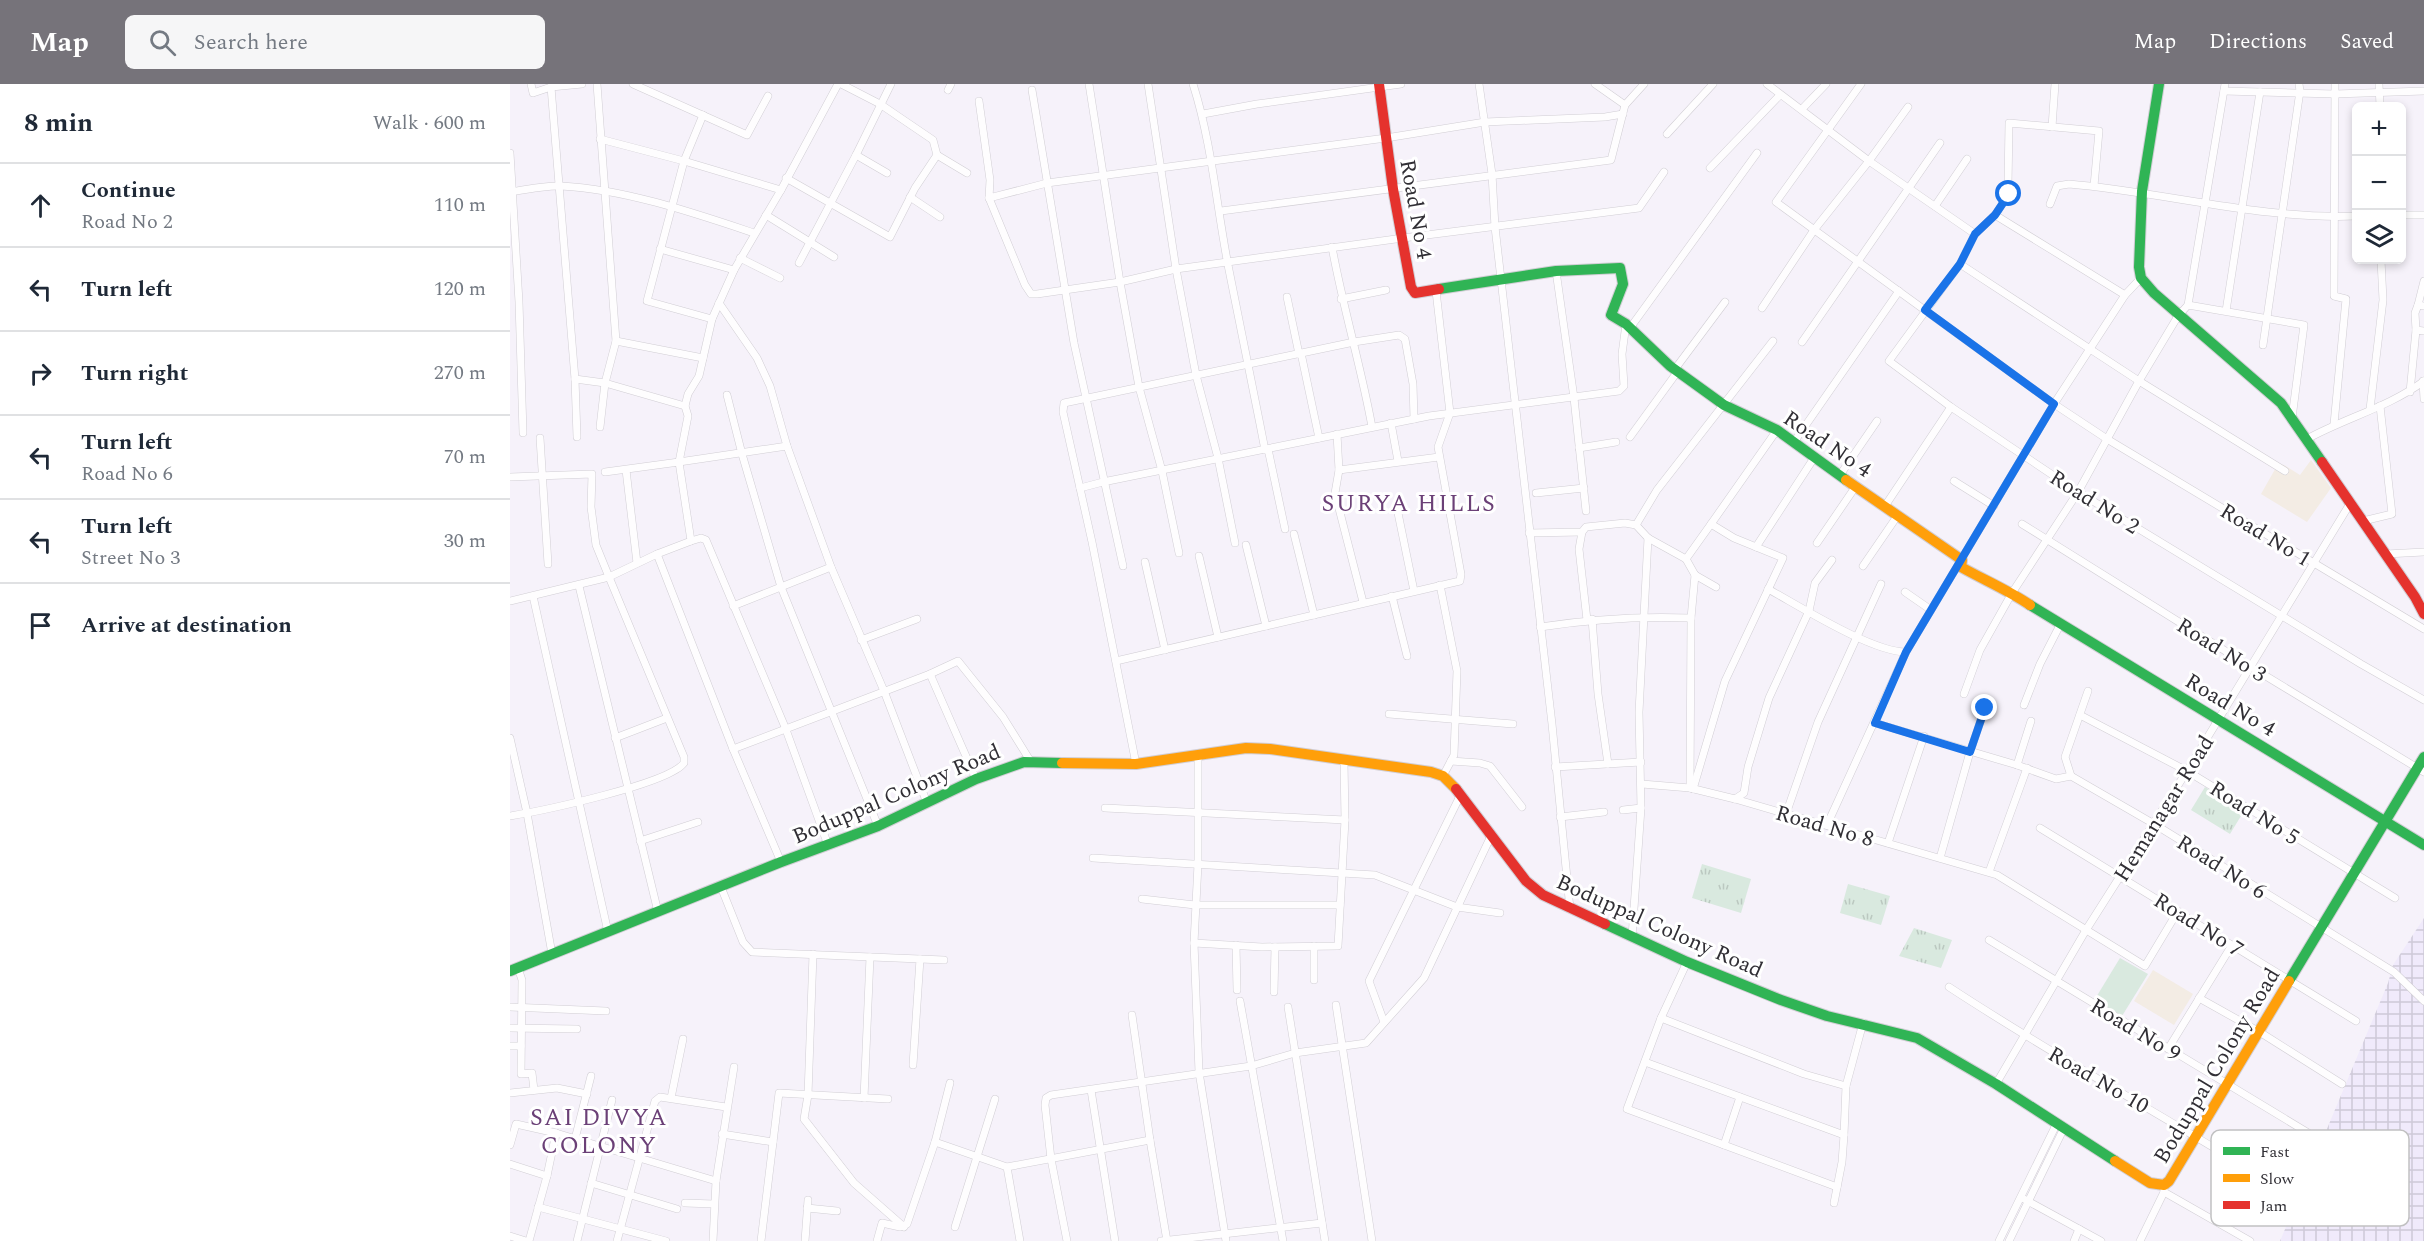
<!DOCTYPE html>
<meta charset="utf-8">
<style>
:root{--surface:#fff;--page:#f6f6f7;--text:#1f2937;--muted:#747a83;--line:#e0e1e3;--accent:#76737a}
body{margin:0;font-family:Spectral,serif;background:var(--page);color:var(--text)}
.controls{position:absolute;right:18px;top:18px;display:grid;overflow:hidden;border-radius:9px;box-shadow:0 3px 9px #0003}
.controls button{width:54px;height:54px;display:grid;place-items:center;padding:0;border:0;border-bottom:2px solid var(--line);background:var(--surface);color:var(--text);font:30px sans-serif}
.stop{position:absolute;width:18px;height:18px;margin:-14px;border:4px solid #1a73e8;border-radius:50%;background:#fff}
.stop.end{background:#1a73e8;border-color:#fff;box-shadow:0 2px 6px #0008}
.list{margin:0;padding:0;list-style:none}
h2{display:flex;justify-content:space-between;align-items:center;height:78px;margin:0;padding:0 24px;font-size:26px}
h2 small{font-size:20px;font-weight:400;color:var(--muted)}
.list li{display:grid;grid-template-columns:39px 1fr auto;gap:18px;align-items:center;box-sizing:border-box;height:84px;padding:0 24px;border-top:2px solid var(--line)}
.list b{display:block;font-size:22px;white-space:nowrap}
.list p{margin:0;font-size:20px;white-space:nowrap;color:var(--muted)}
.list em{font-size:20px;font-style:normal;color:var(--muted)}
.icon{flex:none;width:33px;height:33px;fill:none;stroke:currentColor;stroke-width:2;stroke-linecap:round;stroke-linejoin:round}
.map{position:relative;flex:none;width:1914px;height:1157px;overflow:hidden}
header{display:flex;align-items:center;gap:36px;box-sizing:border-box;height:84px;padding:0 30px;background:var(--accent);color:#fff}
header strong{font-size:28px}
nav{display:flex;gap:33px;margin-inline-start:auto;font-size:21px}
.search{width:420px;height:54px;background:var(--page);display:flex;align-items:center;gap:15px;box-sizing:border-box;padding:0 21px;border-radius:9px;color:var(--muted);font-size:22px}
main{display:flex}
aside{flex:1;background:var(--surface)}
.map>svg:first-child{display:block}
.industrial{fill:url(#industrial-grid)}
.education{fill:#f3ece4}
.grass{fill:url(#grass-tufts)}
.garden{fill:#d9e9df}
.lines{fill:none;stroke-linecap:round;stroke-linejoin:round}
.street-casing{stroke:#d1ced4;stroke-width:8}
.fast-casing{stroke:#d1ced4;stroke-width:12}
.slow-casing{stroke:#d1ced4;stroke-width:12}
.jam-casing{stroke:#d1ced4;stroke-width:12}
.street{stroke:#fefdfe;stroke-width:7}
.fast{stroke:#30b455;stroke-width:10}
.slow{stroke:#ff9f0a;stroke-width:10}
.jam{stroke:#e5322d;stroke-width:10}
.route{stroke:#1a73e8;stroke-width:8}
.labels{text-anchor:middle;stroke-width:6;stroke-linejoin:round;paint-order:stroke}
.street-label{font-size:22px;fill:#312f35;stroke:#fff}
.neighbourhood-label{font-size:24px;letter-spacing:1.5px;fill:#6b4077;stroke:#fff}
.key{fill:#fff;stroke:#c1c1c2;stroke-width:1.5}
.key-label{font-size:16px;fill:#312f35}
</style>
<header>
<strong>Map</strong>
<div class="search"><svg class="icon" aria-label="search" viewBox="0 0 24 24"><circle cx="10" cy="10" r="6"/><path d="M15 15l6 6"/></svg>Search here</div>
<nav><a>Map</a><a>Directions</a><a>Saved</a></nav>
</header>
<main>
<aside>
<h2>8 min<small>Walk · 600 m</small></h2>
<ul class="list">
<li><svg class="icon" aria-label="ahead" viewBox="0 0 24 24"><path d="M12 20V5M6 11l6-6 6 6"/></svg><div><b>Continue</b><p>Road No 2</p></div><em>110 m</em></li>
<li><svg class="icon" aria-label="left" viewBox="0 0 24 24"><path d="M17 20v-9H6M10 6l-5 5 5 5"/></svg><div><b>Turn left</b></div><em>120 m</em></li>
<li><svg class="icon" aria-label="right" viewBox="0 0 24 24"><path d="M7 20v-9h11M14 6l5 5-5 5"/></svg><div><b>Turn right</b></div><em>270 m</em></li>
<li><svg class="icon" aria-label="left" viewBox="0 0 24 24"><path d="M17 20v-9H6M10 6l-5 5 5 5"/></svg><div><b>Turn left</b><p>Road No 6</p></div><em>70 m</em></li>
<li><svg class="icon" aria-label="left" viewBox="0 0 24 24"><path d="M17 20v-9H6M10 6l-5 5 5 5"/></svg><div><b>Turn left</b><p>Street No 3</p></div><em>30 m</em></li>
<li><svg class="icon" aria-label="arrive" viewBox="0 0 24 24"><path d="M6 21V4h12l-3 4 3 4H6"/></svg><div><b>Arrive at destination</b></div></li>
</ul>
</aside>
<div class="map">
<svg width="1914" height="1157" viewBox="0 0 1914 1157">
<defs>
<pattern id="industrial-grid" width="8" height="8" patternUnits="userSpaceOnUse" patternTransform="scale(1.5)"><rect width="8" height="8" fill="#f0eafb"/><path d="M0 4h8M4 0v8" fill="none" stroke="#cec9d8"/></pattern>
<pattern id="grass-tufts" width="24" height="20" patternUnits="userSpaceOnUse" patternTransform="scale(1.5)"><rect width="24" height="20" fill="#d9e9df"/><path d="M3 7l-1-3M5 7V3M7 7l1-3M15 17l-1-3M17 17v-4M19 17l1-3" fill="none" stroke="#bbc8c0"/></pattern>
</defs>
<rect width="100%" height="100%" fill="#f6f2fa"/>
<path class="industrial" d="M 1914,834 L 1914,1157 L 1770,1157 L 1878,899 L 1883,881 Z"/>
<g class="education">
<path d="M 1801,376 L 1821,404 L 1797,438 L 1751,410 L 1768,380 L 1774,381 L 1790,391 Z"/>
<path d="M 1643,886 L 1683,910 L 1664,941 L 1624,917 Z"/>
</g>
<g class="grass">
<path d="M 1695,703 L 1734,727 L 1720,750 L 1681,726 Z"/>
<path d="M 1192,780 L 1241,795 L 1231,829 L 1182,814 Z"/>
<path d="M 1338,800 L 1380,812 L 1371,841 L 1330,829 Z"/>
<path d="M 1404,844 L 1442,856 L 1431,884 L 1389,872 Z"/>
</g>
<path class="garden" d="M 1610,874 L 1638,890 L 1612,932 L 1585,915 Z"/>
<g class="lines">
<defs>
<g id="street">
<path d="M 21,0 L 23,9 L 41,3 L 72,0"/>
<path d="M 87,0 L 106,257 L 95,299 L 90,343"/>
<path d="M 123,0 L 237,51 L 258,12"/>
<path d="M 579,0 L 610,198 L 629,303 L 652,387 L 669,469"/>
<path d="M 638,0 L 666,185 L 686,291 L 708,374 L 725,459"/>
<path d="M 683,0 C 702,60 706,119 718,181 C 730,242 743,304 755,366"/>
<path d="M 969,0 L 982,90 L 985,143 L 1042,640 L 1060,825"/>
<path d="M 1085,0 L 1115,21"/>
<path d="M 1257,0 L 1359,77 L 1465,150"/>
<path d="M 1869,0 L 1870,22"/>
<path d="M 41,3 L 65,295 L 67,353"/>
<path d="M 438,6 L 441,0"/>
<path d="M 522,6 L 564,259 L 613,482"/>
<path d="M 1714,7 L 1825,10 L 1914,7"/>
<path d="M 469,17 L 480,96 L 479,114 L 537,99 L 876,54 L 975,38 L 1095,33 L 1113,30"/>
<path d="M 1292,25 L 1316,0"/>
<path d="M 693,30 L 747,20 L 891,0"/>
<path d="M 193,31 L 174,77 L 137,217 L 202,235"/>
<path d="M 1542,43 L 1545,0"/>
<path d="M 1157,50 L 1203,0"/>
<path d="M 90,55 L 174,77 L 271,106"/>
<path d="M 0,69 L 9,218 L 13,349"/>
<path d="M 346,71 L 377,89"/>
<path d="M 427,71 L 457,89"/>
<path d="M 1200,84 L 1270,11"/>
<path d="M 276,94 L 380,153 L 405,104 L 427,71 L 423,56 L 370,20 L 331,0"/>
<path d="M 1584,102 L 1589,47 L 1499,39 L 1498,102 L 1499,110 L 1485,131 L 1465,150 L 1450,180 L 1379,277 L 1441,323 L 1568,408 L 1851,580 L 1914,616"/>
<path d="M 0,108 C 16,106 34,101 51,102 C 114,105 184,129 244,149"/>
<path d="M 400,113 L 430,133"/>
<path d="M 479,114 L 515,201 L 521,210 L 527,210 L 610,198 L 666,185 L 893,154 L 1129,124 L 1154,88"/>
<path d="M 1540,120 L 1547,102 L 1559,100 C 1653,108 1753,136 1846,132"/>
<path d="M 1425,122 L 1457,75"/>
<path d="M 711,127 L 1101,76 L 1115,21 L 1134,0"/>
<path d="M 256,131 L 324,173"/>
<path d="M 1485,131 L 1615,211"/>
<path d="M 1892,131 L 1914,131"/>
<path d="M 822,163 C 833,224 851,282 862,343"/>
<path d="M 150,165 L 224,186"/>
<path d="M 230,174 L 270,194"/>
<path d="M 289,179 L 346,71 L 381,0"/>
<path d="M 1450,180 L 1629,297 L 1775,387"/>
<path d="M 1046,187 L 1064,314 L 1076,427"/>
<path d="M 1631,194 L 1615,211 L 1544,320 L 1597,355 L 1914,545"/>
<path d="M 1914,197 L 1908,221 L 1914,222"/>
<path d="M 777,213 L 789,270"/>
<path d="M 831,215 L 876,206"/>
<path d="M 209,219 L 247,274 L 260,302 L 277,362 L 321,483 L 374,607 L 417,719"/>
<path d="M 1678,221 L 1715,0"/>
<path d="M 1252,224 L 1304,146 L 1359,77 L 1398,23"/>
<path d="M 1716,227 L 1750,8"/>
<path d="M 1120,244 L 1247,69"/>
<path d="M 1906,246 L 1905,229 L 1908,221"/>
<path d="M 106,257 L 193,274"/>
<path d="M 1292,258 L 1430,59"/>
<path d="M 1753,261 L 1790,7 L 1789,0"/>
<path d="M 791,269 L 809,354"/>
<path d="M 1165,285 L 1215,218"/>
<path d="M 65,295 L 95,299 L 175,322"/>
<path d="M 1913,297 L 1914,315"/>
<path d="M 1900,308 L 1906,246 L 1914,247"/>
<path d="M 217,311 L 232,370 L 271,503 L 368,742"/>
<path d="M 1860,325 L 1873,216 L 1871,176"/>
<path d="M 881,339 L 888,377"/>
<path d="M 1824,340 L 1836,215 L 1824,212 L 1825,0"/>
<path d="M 827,350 L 829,386 L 825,409 L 853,518"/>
<path d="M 1120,353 L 1168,287"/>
<path d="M 30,354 L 38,480"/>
<path d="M 1797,355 C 1835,334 1879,323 1914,297"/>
<path d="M 1284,358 L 1389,207"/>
<path d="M 277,362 L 169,378 L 178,332 L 175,322 L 178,310 L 189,292 L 202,235 L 224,186 L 271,106 L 328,0"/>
<path d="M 1069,364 L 1106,358"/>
<path d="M 758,365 L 775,445"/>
<path d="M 116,386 L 127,479"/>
<path d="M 829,386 L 929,373"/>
<path d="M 1330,391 L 1367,337"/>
<path d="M 0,393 L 82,390 L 81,423 L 86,461 L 99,493 L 147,470 L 181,457 L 169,378 L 95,388"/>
<path d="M 1444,397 L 1484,422"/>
<path d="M 570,404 L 593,398 L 919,332 L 1109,307 L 1114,302 L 1112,270 L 1116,240"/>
<path d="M 1026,409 L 1074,404"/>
<path d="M 1375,422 L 1441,323"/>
<path d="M 888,429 L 904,507"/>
<path d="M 1853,437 L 1882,430 L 1870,322"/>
<path d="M 1201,440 L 1267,346"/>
<path d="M 1512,440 L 1741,583 L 1914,688"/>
<path d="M 1126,441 L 1147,406 L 1263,257"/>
<path d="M 1072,448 L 1069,465 L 1077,536"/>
<path d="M 1019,449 L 1072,448 L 1076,443 L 1115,439 L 1126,441 L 1138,454 L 1176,475 L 1185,491 L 1206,503"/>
<path d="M 784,450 L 804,531"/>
<path d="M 181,457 L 191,454 L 196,456 L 275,643 L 318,761"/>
<path d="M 1307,459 L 1346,402"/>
<path d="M 736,461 L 756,542"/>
<path d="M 1246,463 L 1304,374"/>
<path d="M 147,470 L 223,665 L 271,778"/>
<path d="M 1876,470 L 1914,468"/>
<path d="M 689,472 L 708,553"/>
<path d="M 1176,475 L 1201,440 L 1224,454 L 1273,474 L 1215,597 L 1183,705"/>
<path d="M 635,478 L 655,566"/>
<path d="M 1353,482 L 1388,431"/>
<path d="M 1185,491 L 1181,534 L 1180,704 L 1225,715 L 1487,791 L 1635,882 L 1668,827"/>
<path d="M 930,501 L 947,587 L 944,671 L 933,692"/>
<path d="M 69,502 L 148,828"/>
<path d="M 1258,505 C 1291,523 1362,568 1396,568"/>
<path d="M 1395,508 L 1421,526"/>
<path d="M 23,512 L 98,848"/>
<path d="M 882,512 L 897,572"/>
<path d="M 0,517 L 99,493 L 174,673 L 174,679 C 159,700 31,727 0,732"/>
<path d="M 223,522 L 321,483"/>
<path d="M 1082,535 L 1088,610 L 1098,680"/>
<path d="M 1030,543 C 1081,535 1130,532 1181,534"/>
<path d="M 351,556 L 407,535"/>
<path d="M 606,577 L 950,497 L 951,490 L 928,363 L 940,329 L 926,207"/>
<path d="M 420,590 L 448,577 L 493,633 L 521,678"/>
<path d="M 1454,610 L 1470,566 L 1502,509 L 1568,408 L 1629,297 L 1668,232 L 1678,221 L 1794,241 L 1782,334"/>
<path d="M 1514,621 L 1530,580 L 1550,541"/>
<path d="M 879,630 L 1003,640"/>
<path d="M 1570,631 L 1677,687 L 1885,814"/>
<path d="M 1365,639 L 1507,681 L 1546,695 L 1561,692 L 1644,740 L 1884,888 L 1914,917"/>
<path d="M 0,654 L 17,729 L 42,870"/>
<path d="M 105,654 L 157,634"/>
<path d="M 223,665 L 420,590 L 466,695"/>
<path d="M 688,670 L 688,780 L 684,859 L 689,988 L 716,1157"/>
<path d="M 941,677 L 970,679 L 980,682 L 1012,723"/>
<path d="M 626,680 L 582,458 L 553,328 L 554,319 L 844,258 L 889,251 L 895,255 L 903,300 L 904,335"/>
<path d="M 1507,681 L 1521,637"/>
<path d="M 1045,683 L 1131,678"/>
<path d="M 1561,692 L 1555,673 L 1578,607"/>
<path d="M 1132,700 L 1180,704"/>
<path d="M 1225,715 L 1234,709 L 1238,683 L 1259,614 L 1299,527 L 1305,499 L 1322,476"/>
<path d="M 595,724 L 835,736"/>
<path d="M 1113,726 L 1131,724"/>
<path d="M 1276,730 L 1308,638 L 1371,500"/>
<path d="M 1050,733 L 1094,728"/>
<path d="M 1317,741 L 1396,568 L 1544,320 L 1266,118 L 1351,0"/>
<path d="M 1530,744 L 1846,937"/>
<path d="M 130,757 L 188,738"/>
<path d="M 1378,759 L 1414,652"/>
<path d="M 583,774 L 865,791 L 947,823 L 990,829"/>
<path d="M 1430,774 L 1460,668 L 1475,624"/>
<path d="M 1479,788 L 1517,684"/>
<path d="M 211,803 L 233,858 L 242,868 L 410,875 L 403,981"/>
<path d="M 632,815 L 685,821 L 830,821"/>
<path d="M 1122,853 L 1131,724 L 1129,628 L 1138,454"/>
<path d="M 1479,856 L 1805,1053"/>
<path d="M 684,859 L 752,863 L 828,862 L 835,736 L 834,677"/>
<path d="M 726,861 L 727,906"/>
<path d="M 303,870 L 298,1011 L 294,1035 L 344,1099 L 394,1143"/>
<path d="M 410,875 L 434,876"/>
<path d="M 1177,878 L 1151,934 L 1117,1025 L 1327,1103"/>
<path d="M 8,884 L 12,896 L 11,990 L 22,989 L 24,1006"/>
<path d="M 804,896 L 804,862"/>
<path d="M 1439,903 C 1547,974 1661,1036 1770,1104"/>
<path d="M 764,908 L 765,863"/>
<path d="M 1689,914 L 1748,947 L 1832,1000"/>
<path d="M 730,917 L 773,1157"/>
<path d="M 826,921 L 862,1157"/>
<path d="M 0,923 L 96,927"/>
<path d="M 778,923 L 815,1157"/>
<path d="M 622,931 L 640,1056"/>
<path d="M 874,938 L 859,897 L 951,710"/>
<path d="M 0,944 L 67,945"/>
<path d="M 0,962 L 11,962"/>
<path d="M 1658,965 L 1722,861"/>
<path d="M 1135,978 L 1334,1051 L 1336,1002 L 1294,990 L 1151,934"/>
<path d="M 1486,1000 L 1576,846 L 1677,687 L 1841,418"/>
<path d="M 1336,1002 L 1353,939"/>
<path d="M 581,1006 L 605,1157"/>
<path d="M 0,1009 L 47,1004 L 77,1010"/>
<path d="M 161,1014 L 173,955"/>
<path d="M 354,1014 L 360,873"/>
<path d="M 212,1050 L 263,1058"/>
<path d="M 65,1055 L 81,992"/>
<path d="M 425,1058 L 497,1083"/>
<path d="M 0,1061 L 6,1040 L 46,1049 L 206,1097"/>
<path d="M 1214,1061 L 1230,1013"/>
<path d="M 0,1080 L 37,1092"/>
<path d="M 81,1099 L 167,1125"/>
<path d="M 1654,1101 L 1654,1108 L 1740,1157"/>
<path d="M 1514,1115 L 1591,1157"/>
<path d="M 175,1119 L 204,1120"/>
<path d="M 1324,1119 L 1332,1078 L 1334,1051"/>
<path d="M 28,1123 L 156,1157"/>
<path d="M 297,1124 L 327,1127"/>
<path d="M 445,1143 L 485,1015"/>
<path d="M 0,1152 L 16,1157"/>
<path d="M 19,1157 L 37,1092 L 46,1049"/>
<path d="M 67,1157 L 102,1016"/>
<path d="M 107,1157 L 145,1017 L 150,1013 L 216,1023"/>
<path d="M 203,1157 L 206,1097 L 224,983"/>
<path d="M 251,1157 L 269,1009 L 378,1015"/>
<path d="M 295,1157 L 298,1116"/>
<path d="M 367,1157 L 372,1139 L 390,1143 L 397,1140 L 425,1058 L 440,999"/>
<path d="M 510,1157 L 497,1083 L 640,1056 L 657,1157"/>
<path d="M 557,1157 L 541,1075 L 535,1021 L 536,1014 L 541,1011 L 741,982 L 785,969 L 856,959 L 914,894 L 981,752"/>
<path d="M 651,1157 L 812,1139"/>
<path d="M 1489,1157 L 1547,1039"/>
<path d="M 1499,1157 L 1554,1044"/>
<path d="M 1564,1157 L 1569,1145"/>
<path d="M 1630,1157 L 1654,1108"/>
</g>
<g id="fast">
<path d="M 1649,0 L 1632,107 L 1629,183 L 1631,194 L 1644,209 L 1771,319 L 1812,378"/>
<path d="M 929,205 L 1046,187 L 1110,184 L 1113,200 L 1101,231 L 1116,240 L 1160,282 L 1214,321 L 1267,346 L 1336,396"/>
<path d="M 1520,521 L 1914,761"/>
<path d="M 1095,840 L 1177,878 L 1271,916 L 1317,932 L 1407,954 L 1486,1000 L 1605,1077"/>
<path d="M 0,887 L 271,778 L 368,742 L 466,695 L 514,678 L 552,679"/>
<path d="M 1779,897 L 1914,673"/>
</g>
<g id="slow">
<path d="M 1336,396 L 1452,476 L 1451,483 C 1474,496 1498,506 1520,521"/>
<path d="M 552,679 L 626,680 L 736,664 L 760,665 L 921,688 L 933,692 L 946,705"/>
<path d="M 1605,1077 L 1640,1099 L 1654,1101 L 1659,1097 L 1779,897"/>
</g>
<g id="jam">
<path d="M 869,0 L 883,105 L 901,203 L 905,209 L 929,205"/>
<path d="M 1812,378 L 1905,513 L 1914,530"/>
<path d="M 946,705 L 1016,797 L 1033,811 L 1095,840"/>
</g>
</defs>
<use href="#street" class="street-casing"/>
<use href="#fast" class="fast-casing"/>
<use href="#slow" class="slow-casing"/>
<use href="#jam" class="jam-casing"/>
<use href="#street" class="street"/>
<use href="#fast" class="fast"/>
<use href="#slow" class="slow"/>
<use href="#jam" class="jam"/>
</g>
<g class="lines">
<path class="route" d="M 1475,624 L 1460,668 L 1365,639 L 1396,568 L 1544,320 L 1415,226 L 1450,180 L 1465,150 L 1485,131 L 1499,110"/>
</g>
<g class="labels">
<g class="street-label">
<text transform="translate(907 125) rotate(80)" y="8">Road No 4</text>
<text transform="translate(1318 359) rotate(34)" y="8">Road No 4</text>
<text transform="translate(1585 417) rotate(32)" y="8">Road No 2</text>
<text transform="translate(1756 450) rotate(31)" y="8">Road No 1</text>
<text transform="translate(1712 565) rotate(32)" y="8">Road No 3</text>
<text transform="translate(1721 620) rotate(31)" y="8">Road No 4</text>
<text transform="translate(386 709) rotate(-23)" y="8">Boduppal Colony Road</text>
<text transform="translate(1653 724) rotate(-58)" y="8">Hemanagar Road</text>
<text transform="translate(1745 728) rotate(32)" y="8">Road No 5</text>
<text transform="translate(1315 741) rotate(16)" y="8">Road No 8</text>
<text transform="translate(1712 782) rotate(32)" y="8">Road No 6</text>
<text transform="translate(1689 840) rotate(32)" y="8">Road No 7</text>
<text transform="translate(1150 841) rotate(24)" y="8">Boduppal Colony Road</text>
<text transform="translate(1626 945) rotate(31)" y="8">Road No 9</text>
<text transform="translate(1706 981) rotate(-59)" y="8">Boduppal Colony Road</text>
<text transform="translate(1589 995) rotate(30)" y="8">Road No 10</text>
</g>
<g class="neighbourhood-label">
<text x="899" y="427">SURYA HILLS</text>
<text x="89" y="1041">SAI DIVYA<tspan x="89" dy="28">COLONY</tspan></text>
</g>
</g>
<rect x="1701" y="1046" width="198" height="96" rx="9" class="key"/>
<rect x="1713" y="1063" width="27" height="8" fill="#30b455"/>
<rect x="1713" y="1090" width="27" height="8" fill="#ff9f0a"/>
<rect x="1713" y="1117" width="27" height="8" fill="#e5322d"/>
<g class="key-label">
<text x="1750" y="1073">Fast</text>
<text x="1750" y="1100">Slow</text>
<text x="1750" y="1127">Jam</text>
</g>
</svg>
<div class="controls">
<button>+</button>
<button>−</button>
<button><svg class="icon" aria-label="layers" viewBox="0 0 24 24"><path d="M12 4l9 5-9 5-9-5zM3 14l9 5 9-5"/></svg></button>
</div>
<div class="stop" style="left:1499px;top:110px"></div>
<div class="stop end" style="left:1475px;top:624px"></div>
</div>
</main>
